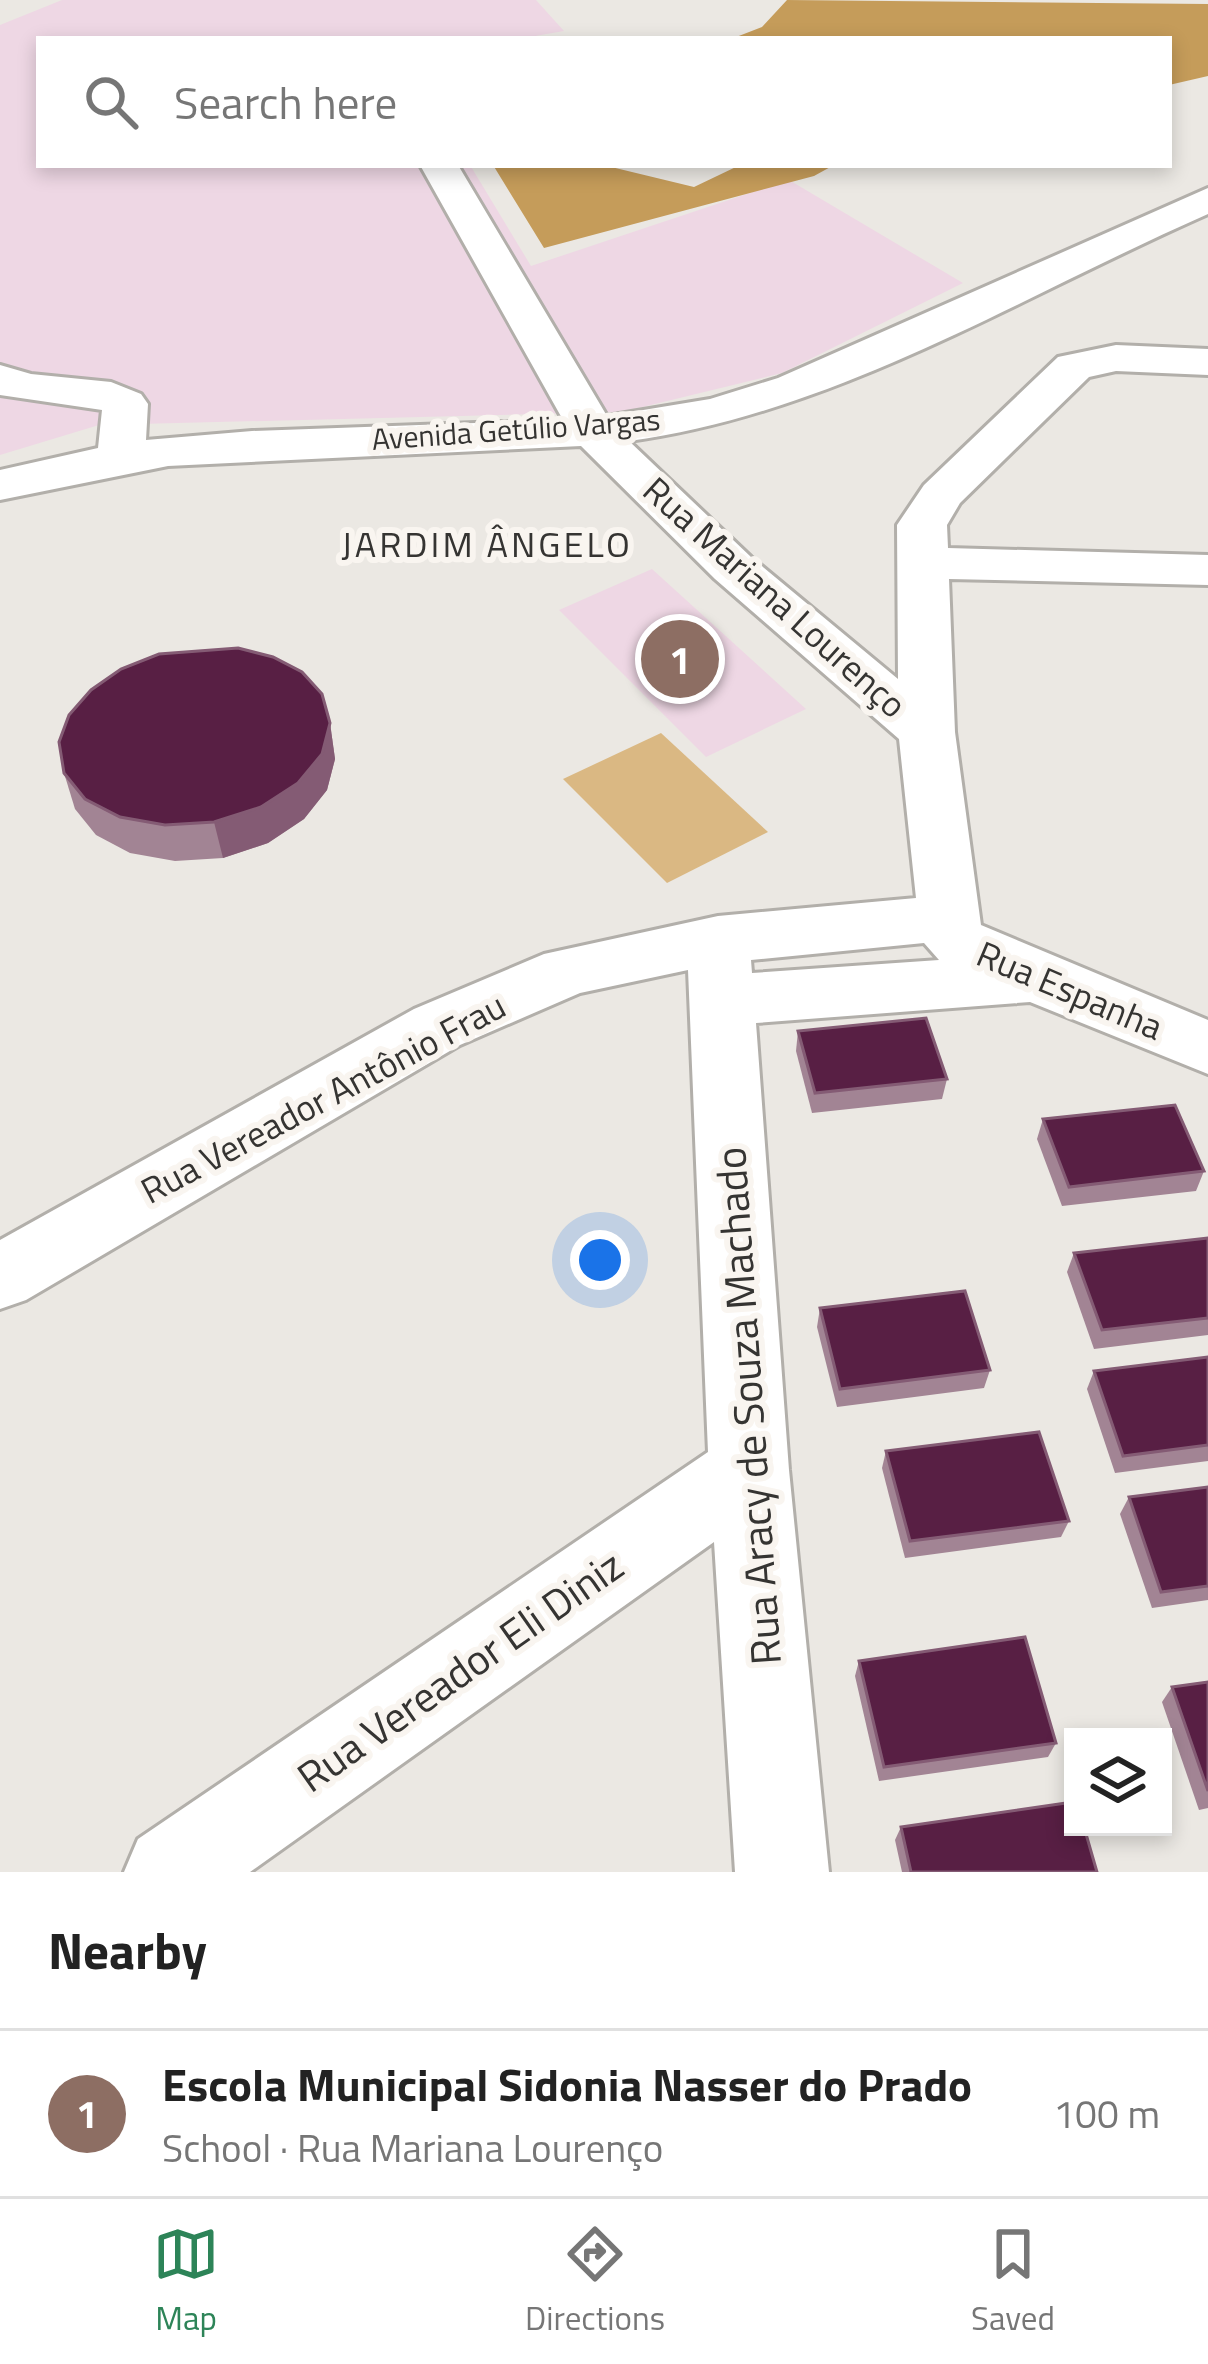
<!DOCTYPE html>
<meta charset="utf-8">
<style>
:root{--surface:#fff;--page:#f2f2f2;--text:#222;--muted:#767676;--line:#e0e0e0;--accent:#2d8458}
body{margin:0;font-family:"Titillium Web",sans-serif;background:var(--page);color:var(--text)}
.controls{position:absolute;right:36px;bottom:36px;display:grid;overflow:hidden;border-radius:0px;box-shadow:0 6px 18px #0003}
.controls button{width:108px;height:108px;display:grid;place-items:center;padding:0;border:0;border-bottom:3px solid var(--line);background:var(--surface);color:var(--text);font:60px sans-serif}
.you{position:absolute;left:600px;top:1260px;width:42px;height:42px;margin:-30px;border:9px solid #fff;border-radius:50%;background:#1a73e8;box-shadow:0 0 0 18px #1a73e833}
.badge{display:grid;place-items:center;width:78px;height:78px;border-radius:50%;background:var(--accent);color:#fff;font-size:39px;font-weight:700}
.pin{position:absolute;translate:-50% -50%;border:6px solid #fff;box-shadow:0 3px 12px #0006}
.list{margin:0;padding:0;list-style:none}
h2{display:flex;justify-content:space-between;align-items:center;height:156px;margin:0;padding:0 48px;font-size:51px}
h2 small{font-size:39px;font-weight:400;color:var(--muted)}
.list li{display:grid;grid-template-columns:78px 1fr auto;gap:36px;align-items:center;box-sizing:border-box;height:168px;padding:0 48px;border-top:3px solid var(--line)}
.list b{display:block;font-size:45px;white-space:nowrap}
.list p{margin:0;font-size:39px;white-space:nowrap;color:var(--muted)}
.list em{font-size:39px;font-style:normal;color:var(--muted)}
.icon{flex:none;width:66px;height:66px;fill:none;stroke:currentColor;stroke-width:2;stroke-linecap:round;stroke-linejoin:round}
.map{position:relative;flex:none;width:1208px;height:1872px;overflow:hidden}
.search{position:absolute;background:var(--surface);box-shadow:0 6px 18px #0003;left:36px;right:36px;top:36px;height:132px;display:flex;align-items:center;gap:30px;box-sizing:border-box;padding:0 42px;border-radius:0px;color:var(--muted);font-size:45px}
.sheet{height:324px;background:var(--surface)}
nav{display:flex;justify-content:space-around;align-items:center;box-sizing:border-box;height:168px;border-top:3px solid var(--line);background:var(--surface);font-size:33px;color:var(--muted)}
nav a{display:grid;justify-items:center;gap:6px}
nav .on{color:var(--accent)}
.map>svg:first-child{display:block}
.industrial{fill:#eed7e4}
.green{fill:#dab883}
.forest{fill:#c59c5a}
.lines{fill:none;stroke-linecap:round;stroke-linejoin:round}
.minor-casing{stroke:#b2afaa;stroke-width:6}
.minor{fill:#fff;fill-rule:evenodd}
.wall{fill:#a28494}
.shaded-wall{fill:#845b74}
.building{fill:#581f44;stroke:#845b74;stroke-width:3}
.labels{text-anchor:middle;stroke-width:12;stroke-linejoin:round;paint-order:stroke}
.far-street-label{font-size:30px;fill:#353432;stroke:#f9f5f0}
.far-quarter-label{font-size:36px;letter-spacing:3px;fill:#353432;stroke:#f9f5f0}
.street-label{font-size:36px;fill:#353432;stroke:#f9f5f0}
.near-street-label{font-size:42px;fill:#353432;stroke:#f9f5f0}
</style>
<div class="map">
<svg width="1208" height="1872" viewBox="0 0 1208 1872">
<rect width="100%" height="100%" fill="#ebe8e3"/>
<g class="industrial">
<path d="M 62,0 L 536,0 L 564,31 L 518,39 L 39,39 L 39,165 L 470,165 L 531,266 L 789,180 L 963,283 L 782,373 L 622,412 L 99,425 L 0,455 L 0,25 Z"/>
<path d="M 652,569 L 806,709 L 706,757 L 559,610 Z"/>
</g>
<path class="green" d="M 661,733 L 768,832 L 667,883 L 563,779 Z"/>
<g class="forest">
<path d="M 787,0 L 1208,4 L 1208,76 L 1169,85 L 1169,39 L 731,39 L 762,27 Z"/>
<path d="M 493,165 L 603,165 L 694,187 L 740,165 L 834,165 L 814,176 L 544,248 Z"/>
</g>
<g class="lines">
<defs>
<path id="minor" d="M 420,165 L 458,165 L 607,416 L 710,399 L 778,378 L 1208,188 L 1208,214 C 1019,297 836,413 629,441 L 751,557 L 898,679 L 897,525 L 924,485 L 1058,357 L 1116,345 L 1208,349 L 1208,375 L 1116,371 L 1089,377 L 960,503 L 947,525 L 948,548 L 1208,555 L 1208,585 L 949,579 L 955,732 L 981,925 L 1208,1020 L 1208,1074 L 1030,1002 L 756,1023 L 789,1470 L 829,1872 L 735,1872 L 714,1542 L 250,1872 L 124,1872 L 138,1839 L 708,1452 L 688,970 L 580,993 L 460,1045 L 26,1300 L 0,1309 L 0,1240 L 414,1009 L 544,954 L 718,916 L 916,898 L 899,739 L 715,579 L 581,446 L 168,466 L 0,500 L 0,470 L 98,448 L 102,410 L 0,395 L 0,365 L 31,374 L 111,382 L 141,394 L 148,404 L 146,440 L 252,431 L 563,420 ZM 924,943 L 939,960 L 752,973 L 751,960 Z"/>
</defs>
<use href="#minor" class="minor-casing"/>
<use href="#minor" class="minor"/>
</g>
<g class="wall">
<path d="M 330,723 L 335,759 L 327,790 L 304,819 L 268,843 L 223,858 L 175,861 L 130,853 L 96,835 L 75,809 L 64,773 Z"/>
<path d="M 798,1031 L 947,1079 L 942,1099 L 812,1113 L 796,1051 Z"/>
<path d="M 1043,1119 L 1204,1171 L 1196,1191 L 1062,1206 L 1037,1139 Z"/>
<path d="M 1208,1238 L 1208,1335 L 1094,1349 L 1067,1272 L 1074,1253 Z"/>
<path d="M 820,1308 L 990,1370 L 984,1388 L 837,1407 L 817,1327 Z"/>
<path d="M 1208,1357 L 1208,1461 L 1115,1473 L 1087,1389 L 1094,1371 Z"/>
<path d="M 886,1451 L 1069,1521 L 1061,1537 L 905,1558 L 882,1468 Z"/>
<path d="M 1208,1487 L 1208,1600 L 1152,1608 L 1120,1514 L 1129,1497 Z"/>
<path d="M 859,1661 L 1056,1743 L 1048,1757 L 879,1781 L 855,1676 Z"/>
<path d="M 1208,1682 L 1208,1808 L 1199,1810 L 1162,1702 L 1172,1687 Z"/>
<path d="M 901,1827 L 1097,1872 L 902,1872 L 895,1840 Z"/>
</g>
<path class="shaded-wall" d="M 330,723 L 335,759 L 327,790 L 304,819 L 268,843 L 223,858 L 214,822 Z"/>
<g class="building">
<path d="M 238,648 L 273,657 L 302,672 L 322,694 L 330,723 L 322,754 L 298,783 L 261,807 L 214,822 L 165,825 L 120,817 L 85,799 L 64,773 L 59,742 L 69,715 L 91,690 L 121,669 L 159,654 Z"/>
<path d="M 926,1018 L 947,1079 L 815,1093 L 798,1031 Z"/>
<path d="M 1175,1105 L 1204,1171 L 1069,1187 L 1043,1119 Z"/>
<path d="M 1208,1238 L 1208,1318 L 1102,1330 L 1074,1253 Z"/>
<path d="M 965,1291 L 990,1370 L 840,1389 L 820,1308 Z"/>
<path d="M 1208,1357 L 1208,1445 L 1123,1456 L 1094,1371 Z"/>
<path d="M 1039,1432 L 1069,1521 L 910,1541 L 886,1451 Z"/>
<path d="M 1208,1487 L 1208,1586 L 1161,1592 L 1129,1497 Z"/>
<path d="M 1025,1637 L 1056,1743 L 884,1767 L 859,1661 Z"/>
<path d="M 1208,1682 L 1208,1791 L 1172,1687 Z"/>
<path d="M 1073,1802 L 1073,1827 L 1084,1827 L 1097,1872 L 911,1872 L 901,1827 Z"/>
</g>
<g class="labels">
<g class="far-street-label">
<text transform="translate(516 430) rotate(-4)" y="10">Avenida Getúlio Vargas</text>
</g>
<g class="far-quarter-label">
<text x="487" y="557">JARDIM ÂNGELO</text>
</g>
<g class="street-label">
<text transform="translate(775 597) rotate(42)" y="13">Rua Mariana Lourenço</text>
<text transform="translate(1070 990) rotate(23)" y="13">Rua Espanha</text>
<text transform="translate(323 1098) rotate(-28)" y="13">Rua Vereador Antônio Frau</text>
</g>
<g class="near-street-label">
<text transform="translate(748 1406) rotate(-94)" y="15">Rua Aracy de Souza Machado</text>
<text transform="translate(460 1671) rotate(-35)" y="15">Rua Vereador Eli Diniz</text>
</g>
</g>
</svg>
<div class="controls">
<button><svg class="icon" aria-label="layers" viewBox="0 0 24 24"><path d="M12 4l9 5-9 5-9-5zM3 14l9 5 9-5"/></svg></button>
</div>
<div class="you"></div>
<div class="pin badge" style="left:680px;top:659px;background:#8d6e63">1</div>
<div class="search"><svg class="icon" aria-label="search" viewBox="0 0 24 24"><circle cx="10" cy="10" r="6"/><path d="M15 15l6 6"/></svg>Search here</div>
</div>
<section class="sheet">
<h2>Nearby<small></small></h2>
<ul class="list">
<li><span class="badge" style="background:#8d6e63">1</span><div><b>Escola Municipal Sidonia Nasser do Prado</b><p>School · Rua Mariana Lourenço</p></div><em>100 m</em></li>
</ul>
</section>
<nav>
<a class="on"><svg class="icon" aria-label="map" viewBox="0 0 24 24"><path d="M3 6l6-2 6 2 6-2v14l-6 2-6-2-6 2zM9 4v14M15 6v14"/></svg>Map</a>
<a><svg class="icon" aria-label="directions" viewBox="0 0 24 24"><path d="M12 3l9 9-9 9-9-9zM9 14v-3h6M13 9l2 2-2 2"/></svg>Directions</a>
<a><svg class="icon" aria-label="saved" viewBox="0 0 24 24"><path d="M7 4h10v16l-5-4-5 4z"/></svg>Saved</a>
</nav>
